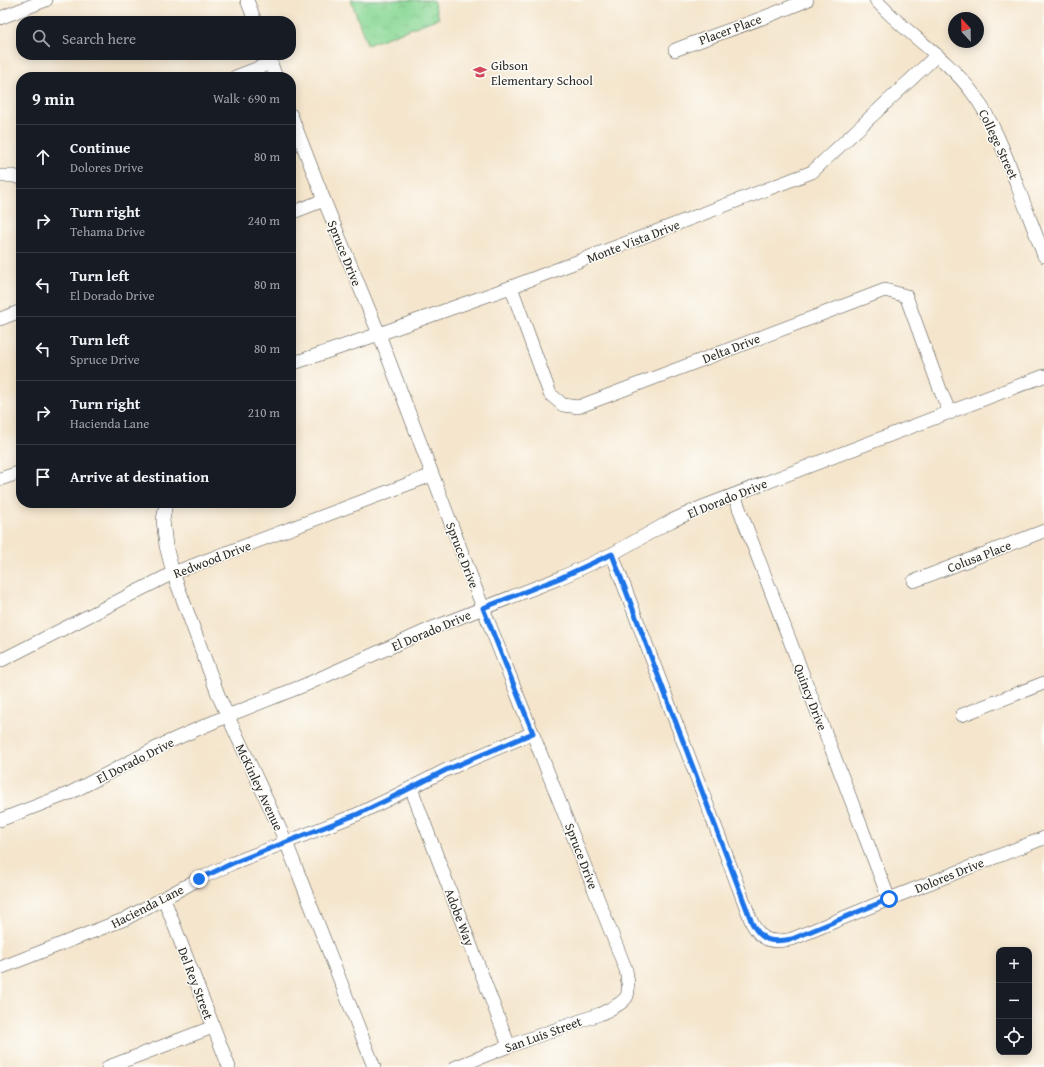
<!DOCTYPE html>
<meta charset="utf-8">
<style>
:root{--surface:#171b24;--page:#20242c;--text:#f1f3f6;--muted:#9ea1a6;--line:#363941}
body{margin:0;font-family:"Gentium Book Plus",serif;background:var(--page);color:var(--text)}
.controls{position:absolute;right:12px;bottom:12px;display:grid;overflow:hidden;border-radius:8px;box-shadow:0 2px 10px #0003}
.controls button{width:36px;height:36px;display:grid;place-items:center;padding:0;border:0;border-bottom:1px solid var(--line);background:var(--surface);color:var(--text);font:20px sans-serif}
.compass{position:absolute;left:948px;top:12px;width:36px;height:36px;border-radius:50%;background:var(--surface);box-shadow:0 2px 10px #0003;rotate:338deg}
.stop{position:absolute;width:12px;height:12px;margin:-9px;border:3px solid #1a73e8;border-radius:50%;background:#fff}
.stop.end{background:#1a73e8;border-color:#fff;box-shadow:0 1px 4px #0008}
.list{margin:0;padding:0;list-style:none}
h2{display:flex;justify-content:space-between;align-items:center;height:52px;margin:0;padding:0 16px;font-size:17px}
h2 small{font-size:13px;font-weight:400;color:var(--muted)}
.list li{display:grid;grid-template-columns:26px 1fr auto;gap:12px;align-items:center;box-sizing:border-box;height:64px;padding:0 16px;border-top:1px solid var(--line)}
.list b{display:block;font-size:15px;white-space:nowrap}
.list p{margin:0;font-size:13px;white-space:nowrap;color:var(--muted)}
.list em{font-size:13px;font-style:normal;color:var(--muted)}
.icon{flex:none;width:22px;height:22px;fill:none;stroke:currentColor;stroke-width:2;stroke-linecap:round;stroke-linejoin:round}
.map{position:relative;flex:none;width:1044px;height:1067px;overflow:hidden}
.search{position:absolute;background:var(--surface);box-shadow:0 2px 10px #0003;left:16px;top:16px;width:280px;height:44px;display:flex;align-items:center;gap:10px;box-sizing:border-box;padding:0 14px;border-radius:16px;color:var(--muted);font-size:15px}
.panel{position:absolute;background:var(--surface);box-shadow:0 2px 10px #0003;left:16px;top:72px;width:280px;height:436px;border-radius:16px}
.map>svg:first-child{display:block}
.park{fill:url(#park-crowns);stroke:#5a8260}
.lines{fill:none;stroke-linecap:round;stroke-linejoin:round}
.street-casing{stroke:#494743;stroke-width:14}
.street{stroke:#fff;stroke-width:13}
.route{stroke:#1a73e8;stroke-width:5}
.labels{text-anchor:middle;stroke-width:3;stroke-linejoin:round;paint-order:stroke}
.street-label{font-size:13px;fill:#2b2b2b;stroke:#fdfcf7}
.poi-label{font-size:13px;fill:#2b2b2b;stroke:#fdfcf7;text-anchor:start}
</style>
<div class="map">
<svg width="1044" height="1067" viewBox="0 0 1044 1067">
<defs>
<pattern id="park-crowns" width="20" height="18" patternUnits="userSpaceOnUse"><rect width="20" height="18" fill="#8ad896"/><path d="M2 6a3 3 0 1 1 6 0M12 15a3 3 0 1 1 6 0" fill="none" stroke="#77ba81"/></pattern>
</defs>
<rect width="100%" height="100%" fill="#fdfcf7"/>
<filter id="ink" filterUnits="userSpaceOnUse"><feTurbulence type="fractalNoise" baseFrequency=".025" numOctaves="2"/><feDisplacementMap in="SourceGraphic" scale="8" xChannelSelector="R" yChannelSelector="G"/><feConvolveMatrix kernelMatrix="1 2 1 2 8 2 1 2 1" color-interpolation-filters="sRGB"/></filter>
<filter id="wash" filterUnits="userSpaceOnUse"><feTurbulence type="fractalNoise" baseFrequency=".012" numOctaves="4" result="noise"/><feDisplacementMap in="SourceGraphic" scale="16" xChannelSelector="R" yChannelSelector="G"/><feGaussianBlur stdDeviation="0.9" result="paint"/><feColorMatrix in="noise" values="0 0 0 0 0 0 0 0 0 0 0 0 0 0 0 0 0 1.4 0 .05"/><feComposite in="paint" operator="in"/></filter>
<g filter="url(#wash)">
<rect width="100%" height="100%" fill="#f4e5cc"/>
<path class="park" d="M 351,0 L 433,0 L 439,18 L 367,45 Z"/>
</g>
<g filter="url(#ink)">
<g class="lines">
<defs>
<g id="street">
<path d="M 247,0 L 255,21"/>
<path d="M 876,0 C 905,33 945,56 972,92 C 992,119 1004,151 1016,182 C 1025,207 1035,231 1044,256"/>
<path d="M 0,18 L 46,0"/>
<path d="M 675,50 C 719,33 764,19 807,0"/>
<path d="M 268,55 L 276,77"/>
<path d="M 235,77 L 271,63"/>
<path d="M 291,115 L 324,200 L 379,334 L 483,608 L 626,970 C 627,977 630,989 627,996 C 623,1004 608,1010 600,1014 L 509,1046 L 456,1067"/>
<path d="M 0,176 L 13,176 L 21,178"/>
<path d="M 291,213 L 324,200"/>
<path d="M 511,287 L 550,394 L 563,405 L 578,407 L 885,290 L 906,296 L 941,392 L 950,413"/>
<path d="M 0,319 L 21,311"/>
<path d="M 291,364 L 379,334 L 511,287 L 812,172 L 937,55"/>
<path d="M 0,479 L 21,472"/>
<path d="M 734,495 L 889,899"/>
<path d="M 166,503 L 163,520 L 166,546 L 173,573 L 219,697 L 286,842 L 374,1067"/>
<path d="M 612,554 L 752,923 C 762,942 772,943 792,939 L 889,899 L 1044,838"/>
<path d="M 914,581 L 1044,531"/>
<path d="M 0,661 L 173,573 L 432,475"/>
<path d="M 962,715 L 1044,683"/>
<path d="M 411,788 L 509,1046"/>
<path d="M 0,820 L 70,793 L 166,743 L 227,716 L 305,685 L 435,627 L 560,578 L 612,554 L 671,521 L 702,507 L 1044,376"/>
<path d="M 164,899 L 229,1067"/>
<path d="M 0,968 L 125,919 L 199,879 L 233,863 L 358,814 L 389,799 L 446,770 L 533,733"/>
<path d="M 108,1067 L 213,1027"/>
</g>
</defs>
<use href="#street" class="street-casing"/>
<use href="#street" class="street"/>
</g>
</g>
<g class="lines" filter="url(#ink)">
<path class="route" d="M 199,879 L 233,863 L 358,814 L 389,799 L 446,770 L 533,733 L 483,608 L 560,578 L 612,554 L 752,923 C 762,942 772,943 792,939 L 889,899"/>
</g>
<defs>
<symbol id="school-bare" viewBox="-9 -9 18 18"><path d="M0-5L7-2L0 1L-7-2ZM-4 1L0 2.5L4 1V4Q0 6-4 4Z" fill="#d1495b" stroke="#fdfcf7" stroke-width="2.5" paint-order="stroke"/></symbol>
</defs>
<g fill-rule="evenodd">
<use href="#school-bare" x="470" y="62" width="20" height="20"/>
</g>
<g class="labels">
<g class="street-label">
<text transform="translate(730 29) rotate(-20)" y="5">Placer Place</text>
<text transform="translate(999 144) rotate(65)" y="5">College Street</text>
<text transform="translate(633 241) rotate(-21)" y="5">Monte Vista Drive</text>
<text transform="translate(345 253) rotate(68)" y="5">Spruce Drive</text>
<text transform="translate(731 348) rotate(-21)" y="5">Delta Drive</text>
<text transform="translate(727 498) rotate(-22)" y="5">El Dorado Drive</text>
<text transform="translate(463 555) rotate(69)" y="5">Spruce Drive</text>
<text transform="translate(979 556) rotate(-21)" y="5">Colusa Place</text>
<text transform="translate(212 559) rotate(-21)" y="5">Redwood Drive</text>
<text transform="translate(431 630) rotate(-23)" y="5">El Dorado Drive</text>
<text transform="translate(811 697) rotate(69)" y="5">Quincy Drive</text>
<text transform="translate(135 760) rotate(-27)" y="5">El Dorado Drive</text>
<text transform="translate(260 787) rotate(65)" y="5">McKinley Avenue</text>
<text transform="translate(582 856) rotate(69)" y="5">Spruce Drive</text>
<text transform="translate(949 875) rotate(-22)" y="5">Dolores Drive</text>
<text transform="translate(147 906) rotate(-27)" y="5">Hacienda Lane</text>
<text transform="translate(460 917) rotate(69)" y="5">Adobe Way</text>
<text transform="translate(196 983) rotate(69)" y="5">Del Rey Street</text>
<text transform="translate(543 1034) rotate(-20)" y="5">San Luis Street</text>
</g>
<g class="poi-label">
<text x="491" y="70">Gibson<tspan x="491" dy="15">Elementary School</tspan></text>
</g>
</g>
</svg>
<div class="controls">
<button>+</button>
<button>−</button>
<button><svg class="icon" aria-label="locate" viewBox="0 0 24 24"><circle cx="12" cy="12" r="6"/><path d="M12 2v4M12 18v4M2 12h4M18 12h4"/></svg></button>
</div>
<svg class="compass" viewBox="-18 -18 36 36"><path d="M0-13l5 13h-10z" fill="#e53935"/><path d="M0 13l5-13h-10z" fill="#9ea1a6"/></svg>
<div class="stop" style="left:889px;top:899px"></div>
<div class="stop end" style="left:199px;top:879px"></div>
<div class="search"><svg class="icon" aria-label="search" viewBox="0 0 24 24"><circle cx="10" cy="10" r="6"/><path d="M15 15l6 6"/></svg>Search here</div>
<section class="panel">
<h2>9 min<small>Walk · 690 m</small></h2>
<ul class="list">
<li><svg class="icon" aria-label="ahead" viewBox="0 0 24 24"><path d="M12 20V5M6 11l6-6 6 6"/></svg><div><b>Continue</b><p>Dolores Drive</p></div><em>80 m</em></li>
<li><svg class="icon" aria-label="right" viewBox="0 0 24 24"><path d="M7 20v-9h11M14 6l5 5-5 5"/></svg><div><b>Turn right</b><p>Tehama Drive</p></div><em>240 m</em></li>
<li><svg class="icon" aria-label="left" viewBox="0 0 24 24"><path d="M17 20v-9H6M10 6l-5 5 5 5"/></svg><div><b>Turn left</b><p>El Dorado Drive</p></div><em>80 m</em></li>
<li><svg class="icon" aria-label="left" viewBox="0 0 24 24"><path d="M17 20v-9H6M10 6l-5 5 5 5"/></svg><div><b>Turn left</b><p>Spruce Drive</p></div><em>80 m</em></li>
<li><svg class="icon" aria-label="right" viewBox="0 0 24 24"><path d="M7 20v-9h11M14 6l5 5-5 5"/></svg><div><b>Turn right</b><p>Hacienda Lane</p></div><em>210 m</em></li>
<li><svg class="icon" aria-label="arrive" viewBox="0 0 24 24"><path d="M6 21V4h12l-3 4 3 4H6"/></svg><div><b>Arrive at destination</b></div></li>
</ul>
</section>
</div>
